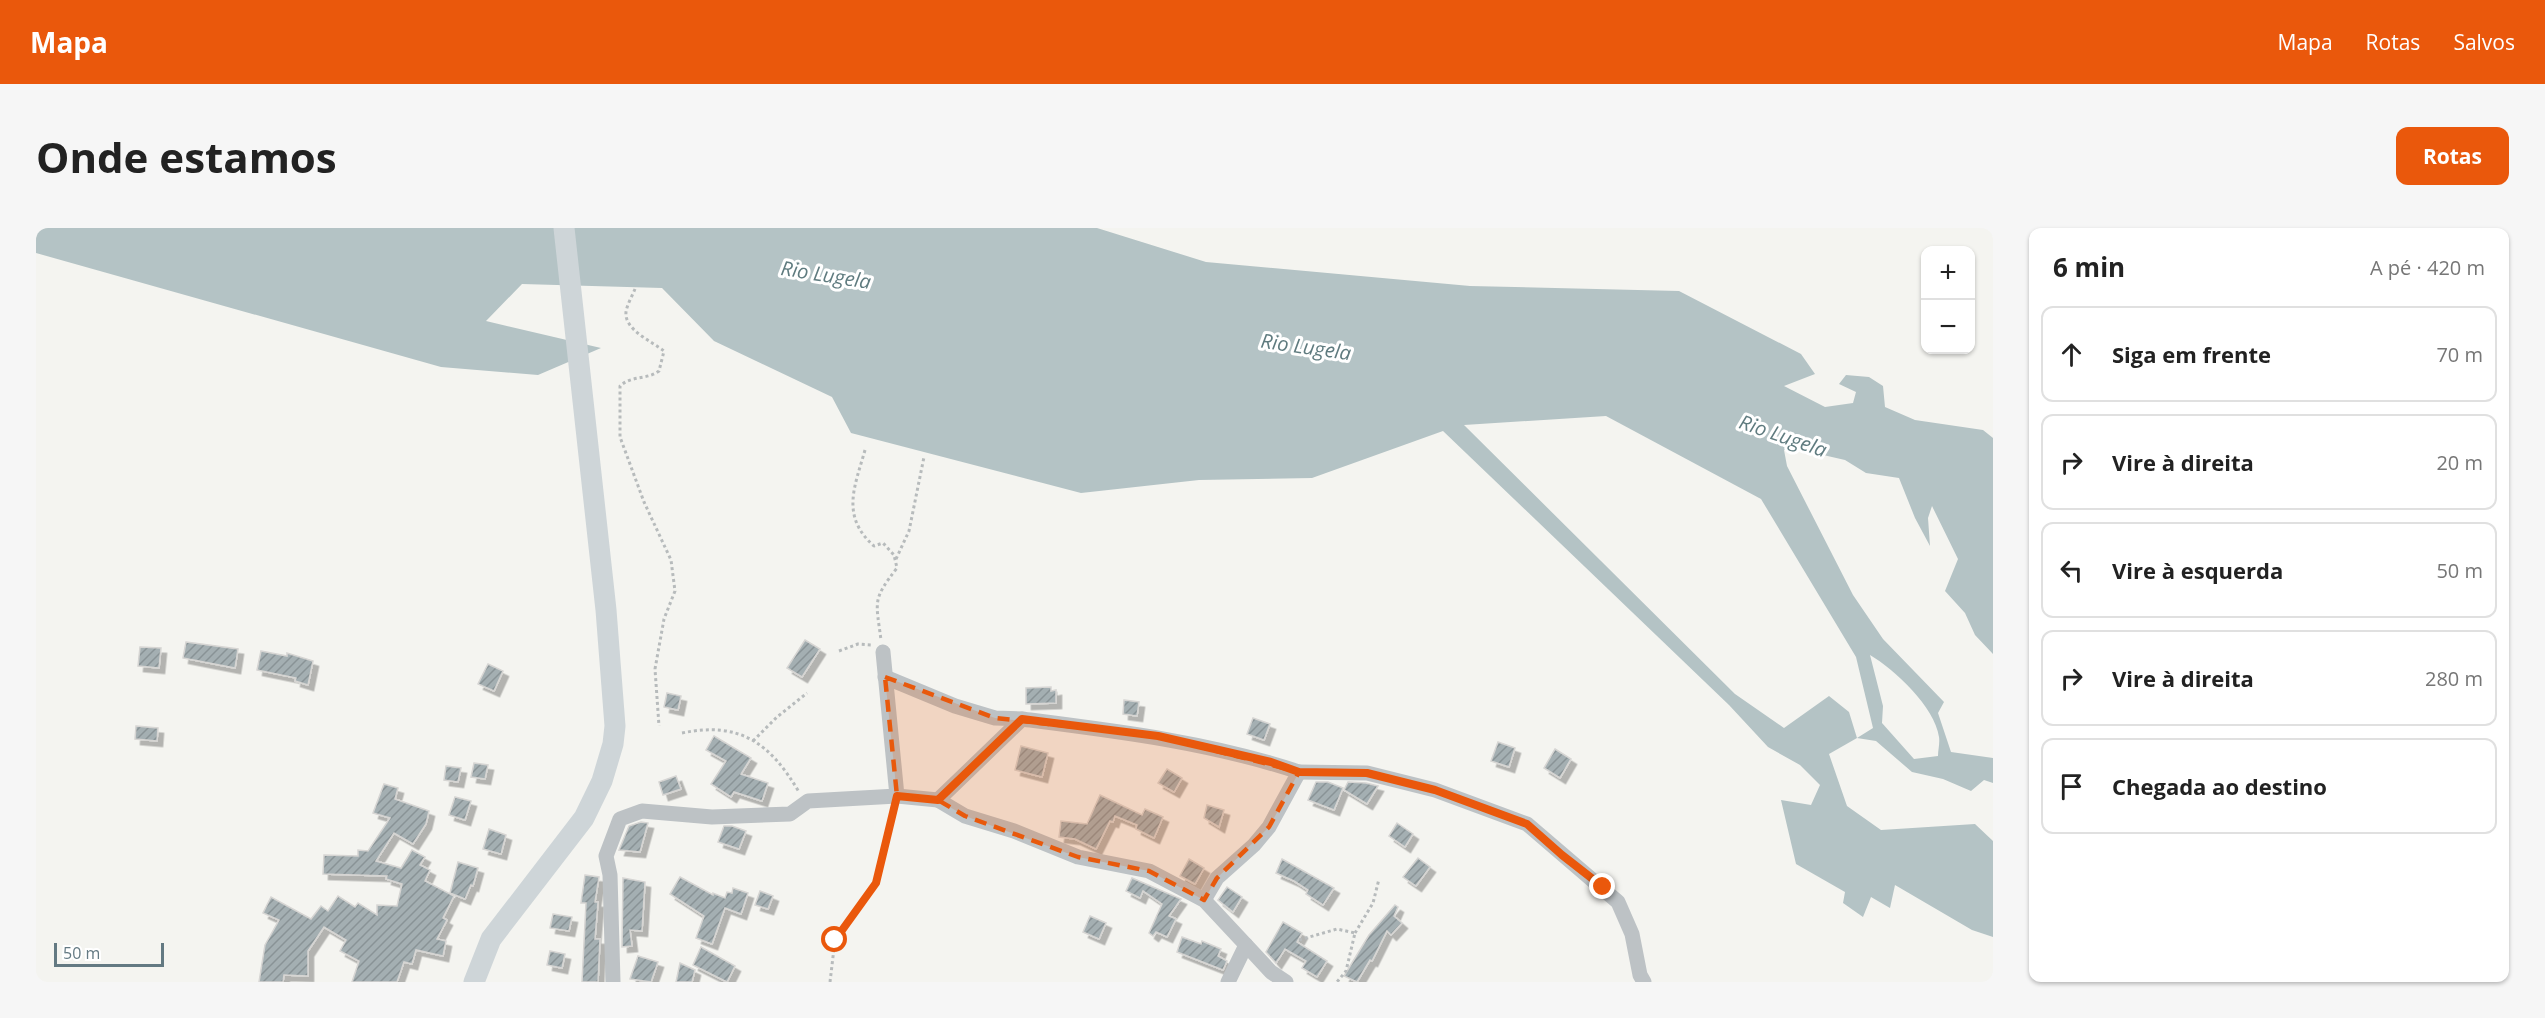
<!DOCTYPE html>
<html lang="pt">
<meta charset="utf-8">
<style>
:root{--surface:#fff;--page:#f6f6f6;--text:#222;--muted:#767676;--line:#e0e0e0;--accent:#ea580c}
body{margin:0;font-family:"Open Sans",sans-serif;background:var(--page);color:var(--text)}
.controls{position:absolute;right:18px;top:18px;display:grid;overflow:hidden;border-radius:12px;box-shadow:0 2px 4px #0004}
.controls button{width:54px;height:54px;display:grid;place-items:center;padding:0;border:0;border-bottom:2px solid var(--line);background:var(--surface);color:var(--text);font:30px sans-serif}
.scale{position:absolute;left:18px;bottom:15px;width:110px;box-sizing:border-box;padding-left:6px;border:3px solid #637982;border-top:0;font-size:16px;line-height:21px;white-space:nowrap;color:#637982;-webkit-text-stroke:4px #fff;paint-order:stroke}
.stop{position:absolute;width:18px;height:18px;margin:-14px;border:4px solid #ea580c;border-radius:50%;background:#fff}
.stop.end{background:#ea580c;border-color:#fff;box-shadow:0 2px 6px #0008}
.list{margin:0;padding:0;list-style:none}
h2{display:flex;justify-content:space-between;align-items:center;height:78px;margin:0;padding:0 24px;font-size:26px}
h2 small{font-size:20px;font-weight:400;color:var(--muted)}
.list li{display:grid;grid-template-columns:39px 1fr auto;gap:18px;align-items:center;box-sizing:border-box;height:96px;margin:0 12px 12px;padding:0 12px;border:2px solid var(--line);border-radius:12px}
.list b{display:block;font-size:22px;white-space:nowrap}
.list em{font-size:20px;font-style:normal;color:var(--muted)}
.icon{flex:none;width:33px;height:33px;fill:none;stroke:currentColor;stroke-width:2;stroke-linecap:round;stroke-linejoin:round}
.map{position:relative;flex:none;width:1957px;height:754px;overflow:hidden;border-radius:12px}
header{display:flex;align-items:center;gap:36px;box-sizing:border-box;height:84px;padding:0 30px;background:var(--accent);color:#fff}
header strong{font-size:28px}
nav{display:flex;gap:33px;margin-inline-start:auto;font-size:21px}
.intro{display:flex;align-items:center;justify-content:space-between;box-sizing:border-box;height:144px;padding:0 36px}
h1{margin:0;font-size:42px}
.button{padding:15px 27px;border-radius:12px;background:var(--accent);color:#fff;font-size:21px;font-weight:700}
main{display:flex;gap:36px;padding:0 36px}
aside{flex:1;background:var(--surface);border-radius:12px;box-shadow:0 2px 4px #0004}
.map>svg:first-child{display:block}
.water{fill:#b4c3c5;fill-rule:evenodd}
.building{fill:url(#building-hatch);stroke:#d6d5d3;stroke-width:1.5;filter:url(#shadow)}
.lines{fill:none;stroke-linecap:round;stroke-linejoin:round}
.path{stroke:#b7bbbc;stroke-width:3;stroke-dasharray:3 3;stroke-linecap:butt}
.street{stroke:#bdc2c5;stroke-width:15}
.secondary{stroke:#ced5d8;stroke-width:21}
.route{stroke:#ea580c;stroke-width:8}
.marked{fill:#e8590c;fill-opacity:0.2;stroke:#e8590c;stroke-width:4.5;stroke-dasharray:12 8;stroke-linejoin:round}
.labels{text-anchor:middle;stroke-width:6;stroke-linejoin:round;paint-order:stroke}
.water-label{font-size:20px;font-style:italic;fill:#5f7b7f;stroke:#fff}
</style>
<header>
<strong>Mapa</strong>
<nav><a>Mapa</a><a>Rotas</a><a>Salvos</a></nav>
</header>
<div class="intro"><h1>Onde estamos</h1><a class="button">Rotas</a></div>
<main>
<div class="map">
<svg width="1957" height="754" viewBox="0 0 1957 754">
<defs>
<pattern id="building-hatch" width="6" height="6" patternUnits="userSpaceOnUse" patternTransform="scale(1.5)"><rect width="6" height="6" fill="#a4afb2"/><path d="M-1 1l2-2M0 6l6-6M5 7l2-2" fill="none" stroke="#899396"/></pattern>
<filter id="shadow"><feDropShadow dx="5.5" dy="5.5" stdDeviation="0" flood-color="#0004"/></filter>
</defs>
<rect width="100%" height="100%" fill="#f4f4f0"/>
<path class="water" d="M 0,0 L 1061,0 L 1170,34 L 1434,58 L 1643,63 L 1765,126 L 1779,146 L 1748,158 L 1789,179 L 1817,175 L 1820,164 L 1803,156 L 1810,147 L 1833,149 L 1847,158 L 1849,179 L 1879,192 L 1947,202 L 1957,210 L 1957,426 L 1939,407 L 1929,385 L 1909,363 L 1922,331 L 1896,278 L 1892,290 L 1894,318 L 1879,290 L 1863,250 L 1830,245 L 1809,232 L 1761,221 L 1748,222 L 1751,238 L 1817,367 L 1847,411 L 1908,474 L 1902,485 L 1915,524 L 1957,530 L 1957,555 L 1948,552 L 1935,563 L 1907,551 L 1876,544 L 1840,513 L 1821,510 L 1793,526 L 1811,578 L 1845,602 L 1939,596 L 1957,613 L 1957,709 L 1936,702 L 1859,657 L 1854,680 L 1835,669 L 1827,689 L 1807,675 L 1809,664 L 1760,636 L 1745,572 L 1775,577 L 1784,557 L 1764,537 L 1732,519 L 1693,477 L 1407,203 L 1276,250 L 1163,252 L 1045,265 L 815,205 L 796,169 L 678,113 L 626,60 L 486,56 L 450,93 L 565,120 L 502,147 L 405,139 L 0,25 ZM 1570,188 L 1725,271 L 1820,429 L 1837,500 L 1821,510 L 1813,484 L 1793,468 L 1748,500 L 1699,466 L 1428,197 ZM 1834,427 C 1858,441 1899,479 1903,509 C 1904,515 1902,522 1902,528 L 1878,531 L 1846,495 L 1847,478 Z"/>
<g class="building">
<path d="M 769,412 L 784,421 L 766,449 L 751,440 Z"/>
<path d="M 150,414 L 202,421 L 199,440 L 147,430 Z"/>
<path d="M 104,419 L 125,420 L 123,440 L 102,438 Z"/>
<path d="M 225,423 L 251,428 L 251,425 L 277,433 L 272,457 L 259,453 L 260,450 L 221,442 Z"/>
<path d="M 452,436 L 467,443 L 458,463 L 442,456 Z"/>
<path d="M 1015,459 L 1015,463 L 1020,462 L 1020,475 L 990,476 L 990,460 Z"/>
<path d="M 631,465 L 645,468 L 642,482 L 628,479 Z"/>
<path d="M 1088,472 L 1103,474 L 1101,488 L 1087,486 Z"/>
<path d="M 1217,490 L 1234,496 L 1228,512 L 1211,506 Z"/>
<path d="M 100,498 L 122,500 L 121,513 L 99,511 Z"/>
<path d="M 678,508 L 715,530 L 705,546 L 732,555 L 726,573 L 698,564 L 695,569 L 675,556 L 690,533 L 670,522 Z"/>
<path d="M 1462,514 L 1479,520 L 1473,539 L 1455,533 Z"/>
<path d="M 985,518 L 1012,525 L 1006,549 L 979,542 Z"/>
<path d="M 1519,521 L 1535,531 L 1524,550 L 1508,540 Z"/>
<path d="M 438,535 L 452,537 L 449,551 L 435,549 Z"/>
<path d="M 410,538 L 425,540 L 422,554 L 408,552 Z"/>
<path d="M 1131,541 L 1146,550 L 1138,564 L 1122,555 Z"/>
<path d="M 640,548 L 645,561 L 627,567 L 623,554 Z"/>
<path d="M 1280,554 L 1292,554 L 1307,560 L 1298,582 L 1272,572 Z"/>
<path d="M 1312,554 L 1330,555 L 1342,558 L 1331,576 L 1308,562 Z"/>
<path d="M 348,556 L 362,560 L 359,571 L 393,583 L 390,596 L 377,616 L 358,605 L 340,633 L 365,640 L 376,622 L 389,629 L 384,637 L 394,642 L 389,653 L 418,668 L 407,690 L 411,692 L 401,711 L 410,713 L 407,728 L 380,722 L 376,736 L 368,734 L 361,754 L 316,754 L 323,733 L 304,723 L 310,712 L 288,699 L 272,723 L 272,748 L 248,747 L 247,754 L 223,754 L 229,717 L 243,692 L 227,685 L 235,669 L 275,691 L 285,678 L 292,683 L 302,668 L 319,679 L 322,675 L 341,687 L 341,677 L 361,678 L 366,656 L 350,651 L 351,648 L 287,646 L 288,627 L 322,628 L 322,622 L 332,623 L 354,590 L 337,585 Z"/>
<path d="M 1064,567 L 1106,587 L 1109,581 L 1127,589 L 1118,610 L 1100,601 L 1101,597 L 1079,588 L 1077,594 L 1074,593 L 1060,621 L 1039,611 L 1023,609 L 1025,593 L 1051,596 Z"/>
<path d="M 419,569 L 435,573 L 429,592 L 413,587 Z"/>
<path d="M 1171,577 L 1188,582 L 1183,599 L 1168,590 Z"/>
<path d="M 605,594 L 612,595 L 604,624 L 583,622 L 593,598 Z"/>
<path d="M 1361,595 L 1377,606 L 1369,619 L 1353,608 Z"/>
<path d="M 688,598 L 696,598 L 710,603 L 703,621 L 682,614 Z"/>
<path d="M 453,601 L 470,607 L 465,626 L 447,621 Z"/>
<path d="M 1382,630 L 1394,639 L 1380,658 L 1367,649 Z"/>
<path d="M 1153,631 L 1168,640 L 1159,656 L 1144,648 Z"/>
<path d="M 1246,631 L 1298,660 L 1287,677 L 1270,666 L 1272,662 L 1258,653 L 1240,645 Z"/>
<path d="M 422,634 L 442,640 L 437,658 L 435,657 L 429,671 L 414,665 Z"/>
<path d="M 549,647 L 563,649 L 559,674 L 562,674 L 559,711 L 564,711 L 562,754 L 546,754 L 550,675 L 545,675 Z"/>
<path d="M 644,649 L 677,667 L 677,665 L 689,670 L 691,664 L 696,665 L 697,660 L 712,665 L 705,686 L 689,680 L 676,716 L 660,710 L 668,688 L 634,666 Z"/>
<path d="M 587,650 L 609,654 L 606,703 L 594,702 L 596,718 L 586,719 Z"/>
<path d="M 1096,650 L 1145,671 L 1133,688 L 1140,691 L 1131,709 L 1120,704 L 1117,708 L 1113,705 L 1126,676 L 1107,663 L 1104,670 L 1090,663 Z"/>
<path d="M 1191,659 L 1206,669 L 1197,684 L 1182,672 Z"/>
<path d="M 724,663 L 737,668 L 732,681 L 719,677 Z"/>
<path d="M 1359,677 L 1362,679 L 1358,688 L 1366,695 L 1355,707 L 1351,703 L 1336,733 L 1334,732 L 1321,754 L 1308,748 L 1333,707 Z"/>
<path d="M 517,686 L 536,689 L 533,703 L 514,700 Z"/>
<path d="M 1054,688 L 1070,695 L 1063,711 L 1047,704 Z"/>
<path d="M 1247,694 L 1266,705 L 1261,714 L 1291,733 L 1281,749 L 1266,740 L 1270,733 L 1249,721 L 1240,735 L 1230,724 Z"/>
<path d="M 1146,709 L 1165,716 L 1166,713 L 1185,721 L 1182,728 L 1191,733 L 1187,742 L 1141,724 Z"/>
<path d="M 665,719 L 699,738 L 691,754 L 657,737 Z"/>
<path d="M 514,723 L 529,726 L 526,740 L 511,737 Z"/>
<path d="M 602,728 L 622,734 L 615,754 L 594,751 Z"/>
<path d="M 644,735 L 659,742 L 656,754 L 640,754 Z"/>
</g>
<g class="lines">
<g class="path">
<path d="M 599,61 C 596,68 591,77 590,84 C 588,102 617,114 628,123 L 623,143 C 611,152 596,147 584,158 L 584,209 L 608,274 L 635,332 L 639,363 L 628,391 L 619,441 L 623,498"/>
<path d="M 829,222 C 819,258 804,288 838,318 L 847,315 L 858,327 L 861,340 C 836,372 840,373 845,412"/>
<path d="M 860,331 L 873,303 L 888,229"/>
<path d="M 803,423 L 822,416 L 836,417"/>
<path d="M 646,505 C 704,493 734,515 763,564"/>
<path d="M 717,513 L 741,489 L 771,465"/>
<path d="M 1319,705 L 1337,675 L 1343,651"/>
<path d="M 1263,712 L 1301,701 L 1319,705 L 1310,743 L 1301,754"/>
<path d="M 794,754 L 799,712 L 840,655 L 858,583"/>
</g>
<g class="street">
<path d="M 849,449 L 919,478 L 959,490 L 986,491"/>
<path d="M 1263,544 L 1331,545 L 1399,562 L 1491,596 L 1582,674 L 1596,706 L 1604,747 L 1608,754"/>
<path d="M 861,568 L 902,572 L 986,491 C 1080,503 1173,514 1263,544 L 1233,599 L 1218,617 L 1181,650 L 1168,672"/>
<path d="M 902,572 L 929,588 L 978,603 L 1042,629 L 1113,643 L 1168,672 L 1210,717"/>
<path d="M 577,754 L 574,647 L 570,628 L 584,591 L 606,583 L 676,589 L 754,586 L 772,573 L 861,568 L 847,424"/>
<path d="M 1192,754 L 1210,717 L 1235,744 L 1250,754"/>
</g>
<path class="secondary" d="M 438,754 L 455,711 L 548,590 L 566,553 L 577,516 L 579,498 L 570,382 L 528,0"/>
</g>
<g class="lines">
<path class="route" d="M 799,712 L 840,655 L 861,568 L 902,572 L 986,491 L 1122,508 L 1235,534 L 1263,544 L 1331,545 L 1399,562 L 1491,596 L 1526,627 L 1567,659"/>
</g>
<path class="marked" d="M 849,449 L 959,490 L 1122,508 L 1263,544 L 1233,599 L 1181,650 L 1168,672 L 1113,643 L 1042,629 L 929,588 L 902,572 L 861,568 Z"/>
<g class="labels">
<g class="water-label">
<text transform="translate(790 47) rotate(9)" y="7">Rio Lugela</text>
<text transform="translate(1270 119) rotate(8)" y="7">Rio Lugela</text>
<text transform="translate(1747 208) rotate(19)" y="7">Rio Lugela</text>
</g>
</g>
</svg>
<div class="controls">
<button>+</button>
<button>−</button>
</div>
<div class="scale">50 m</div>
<div class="stop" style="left:799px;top:712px"></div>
<div class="stop end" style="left:1567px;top:659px"></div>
</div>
<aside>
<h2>6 min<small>A pé · 420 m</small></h2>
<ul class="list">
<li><svg class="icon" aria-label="ahead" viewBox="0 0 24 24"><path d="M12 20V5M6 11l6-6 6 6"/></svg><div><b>Siga em frente</b></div><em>70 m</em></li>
<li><svg class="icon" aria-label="right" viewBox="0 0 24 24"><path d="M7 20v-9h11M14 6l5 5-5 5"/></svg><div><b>Vire à direita</b></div><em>20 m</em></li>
<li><svg class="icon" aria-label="left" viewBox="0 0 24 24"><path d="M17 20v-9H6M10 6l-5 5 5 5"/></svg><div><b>Vire à esquerda</b></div><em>50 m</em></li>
<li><svg class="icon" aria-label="right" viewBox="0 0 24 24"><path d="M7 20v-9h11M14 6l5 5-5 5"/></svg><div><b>Vire à direita</b></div><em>280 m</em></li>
<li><svg class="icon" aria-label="arrive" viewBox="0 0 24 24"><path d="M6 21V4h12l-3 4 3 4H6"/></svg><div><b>Chegada ao destino</b></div></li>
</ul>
</aside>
</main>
